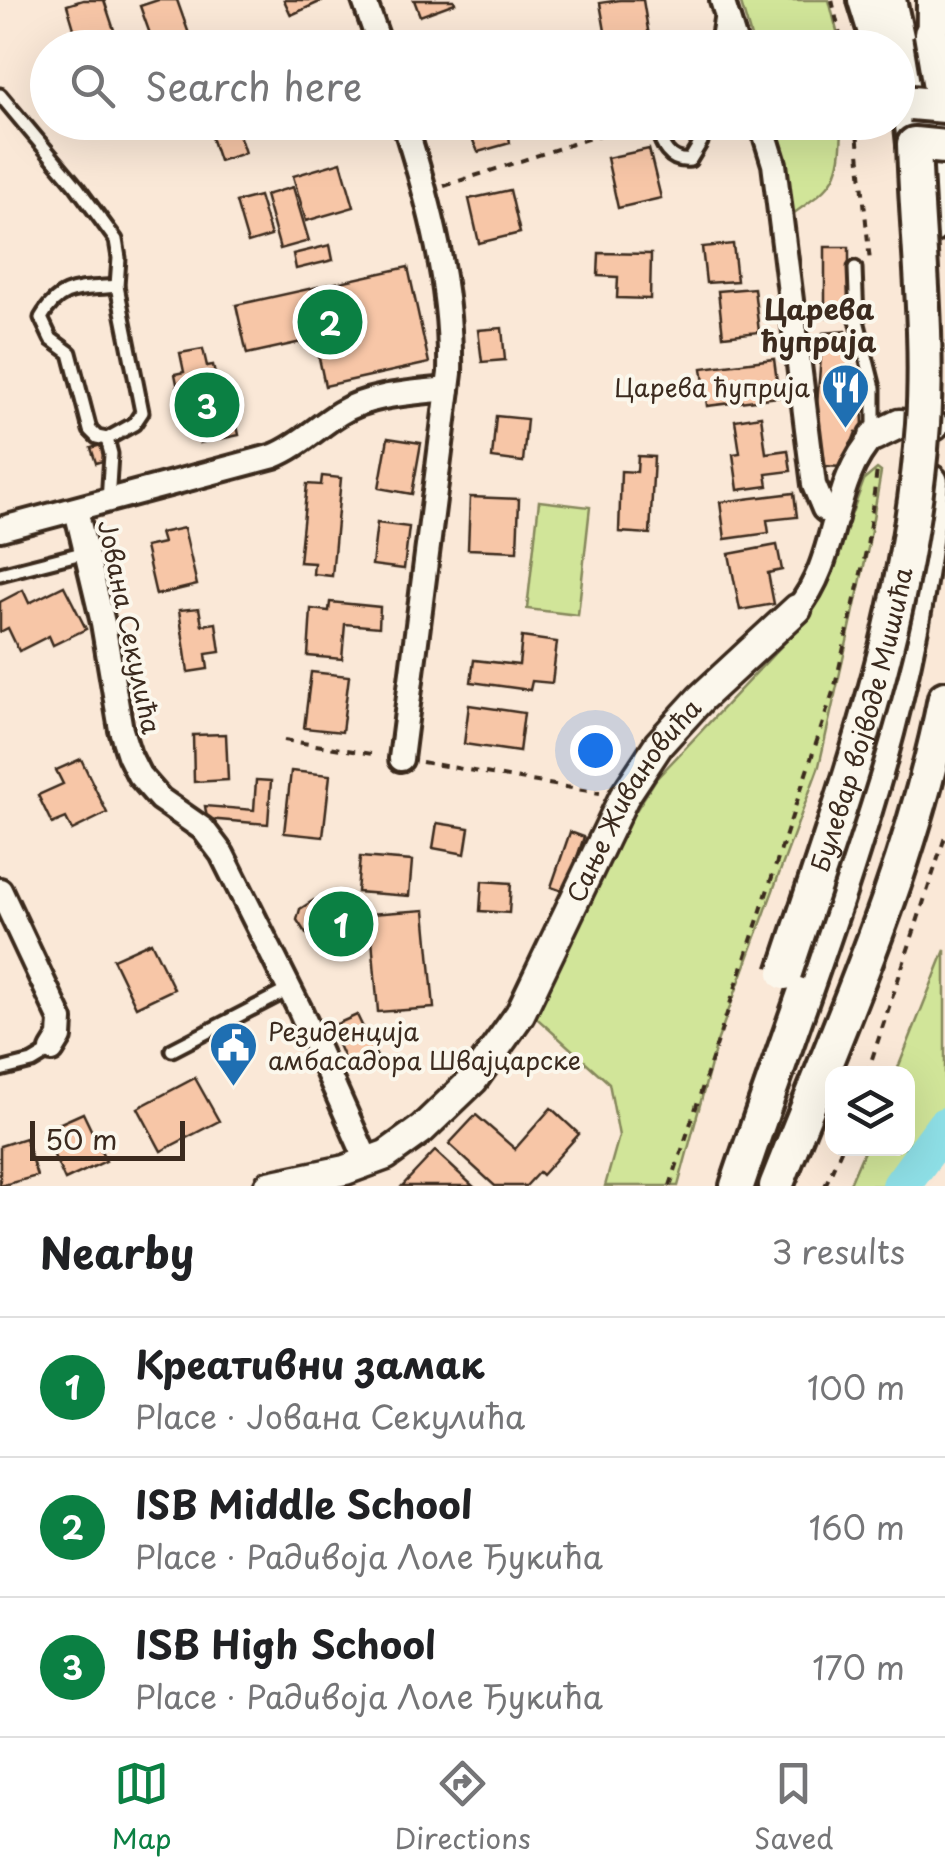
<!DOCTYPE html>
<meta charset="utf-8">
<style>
:root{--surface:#fff;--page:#f6f6f6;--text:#202124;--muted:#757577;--line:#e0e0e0;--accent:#0b8043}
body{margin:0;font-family:"Playpen Sans",sans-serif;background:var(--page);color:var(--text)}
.controls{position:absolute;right:30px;bottom:30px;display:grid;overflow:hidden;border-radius:20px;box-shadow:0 10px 40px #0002}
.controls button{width:90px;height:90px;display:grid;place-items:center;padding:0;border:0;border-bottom:2px solid var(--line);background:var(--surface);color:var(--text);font:50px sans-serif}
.scale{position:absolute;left:30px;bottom:25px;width:155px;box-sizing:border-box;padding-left:10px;border:5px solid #3b2a1e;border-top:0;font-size:28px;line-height:35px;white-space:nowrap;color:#3b2a1e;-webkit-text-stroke:8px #fbf7ec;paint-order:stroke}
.you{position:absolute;left:595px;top:750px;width:35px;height:35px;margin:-25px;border:8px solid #fff;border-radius:50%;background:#1a73e8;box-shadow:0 0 0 15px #1a73e833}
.badge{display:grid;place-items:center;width:65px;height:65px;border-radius:50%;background:var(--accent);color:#fff;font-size:32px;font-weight:700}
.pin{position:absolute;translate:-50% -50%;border:5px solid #fff;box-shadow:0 2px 10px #0006}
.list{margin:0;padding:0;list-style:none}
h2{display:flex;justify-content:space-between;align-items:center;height:130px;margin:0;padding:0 40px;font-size:42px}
h2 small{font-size:32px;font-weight:400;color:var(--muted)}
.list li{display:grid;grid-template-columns:65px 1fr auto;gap:30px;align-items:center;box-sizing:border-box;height:140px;padding:0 40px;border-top:2px solid var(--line)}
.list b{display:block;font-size:38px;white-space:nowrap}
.list p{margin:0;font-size:32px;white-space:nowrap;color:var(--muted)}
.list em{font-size:32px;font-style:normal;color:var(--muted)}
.icon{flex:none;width:55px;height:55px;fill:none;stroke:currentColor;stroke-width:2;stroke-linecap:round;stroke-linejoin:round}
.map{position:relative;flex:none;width:945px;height:1186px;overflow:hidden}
.search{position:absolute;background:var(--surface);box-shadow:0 10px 40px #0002;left:30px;right:30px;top:30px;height:110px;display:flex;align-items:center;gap:25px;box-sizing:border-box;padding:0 35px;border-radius:55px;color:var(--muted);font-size:38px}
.sheet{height:550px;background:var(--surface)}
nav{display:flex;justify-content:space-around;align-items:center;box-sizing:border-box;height:140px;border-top:2px solid var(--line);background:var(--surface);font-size:28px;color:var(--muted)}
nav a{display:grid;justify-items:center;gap:5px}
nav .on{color:var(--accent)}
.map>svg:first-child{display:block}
.green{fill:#d1e599;stroke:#86885c;stroke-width:2.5}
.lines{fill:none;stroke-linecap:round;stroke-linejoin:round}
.river{stroke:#8edfe6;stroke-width:38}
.building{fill:#f7c6a7;stroke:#3b2a1e;stroke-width:2.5}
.service-casing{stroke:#3b2a1e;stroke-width:19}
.minor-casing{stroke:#3b2a1e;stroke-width:30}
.tertiary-casing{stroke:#3b2a1e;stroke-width:35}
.secondary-casing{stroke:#3b2a1e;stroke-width:40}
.path{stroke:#3b2a1e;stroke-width:4;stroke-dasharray:8 8;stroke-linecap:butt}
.service{stroke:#fbf7ec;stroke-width:11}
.minor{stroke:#fbf7ec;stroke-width:22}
.tertiary{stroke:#fbf7ec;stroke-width:28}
.secondary{stroke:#fbf7ec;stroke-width:32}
.secondary-bridge-casing{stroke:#3b2a1e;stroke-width:40;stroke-linecap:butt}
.secondary-bridge{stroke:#fbf7ec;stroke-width:32}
.labels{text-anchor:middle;stroke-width:8;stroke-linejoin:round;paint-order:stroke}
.poi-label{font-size:25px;fill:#3b2a1e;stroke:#fbf7ec;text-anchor:end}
.street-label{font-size:25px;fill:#3b2a1e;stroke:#fbf7ec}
.neighbourhood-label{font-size:28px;font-weight:bold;fill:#3b2a1e;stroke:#fbf7ec}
</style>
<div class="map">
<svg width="945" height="1186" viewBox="0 0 945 1186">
<rect width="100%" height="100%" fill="#fae8d7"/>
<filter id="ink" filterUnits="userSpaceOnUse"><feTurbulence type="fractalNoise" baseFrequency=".01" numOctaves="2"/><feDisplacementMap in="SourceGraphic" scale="20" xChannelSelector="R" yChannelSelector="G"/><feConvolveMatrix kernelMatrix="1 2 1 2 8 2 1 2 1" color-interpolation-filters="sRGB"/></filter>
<g filter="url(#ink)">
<g class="green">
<path d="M 740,0 L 829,0 L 841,47 L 754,47 Z"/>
<path d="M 775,123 L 842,123 C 841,183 835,184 787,218 Z"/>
<path d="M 877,469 L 881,472 L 868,548 L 819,766 L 717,1042 L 678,1186 L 605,1186 L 619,1136 L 609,1083 L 531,1013 L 621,834 L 656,779 L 805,621 L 841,543 L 864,480 Z"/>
<path d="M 539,501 L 590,507 L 578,615 L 527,609 Z"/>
<path d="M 945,950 L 945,1112 L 886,1186 L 849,1186 L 865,1149 L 908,1148 L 908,1074 L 896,1073 Z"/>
</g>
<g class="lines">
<path class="river" d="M 901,1186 L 945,1126"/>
</g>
<g class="building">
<path d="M 83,0 L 104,0 L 120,48 L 58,48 L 55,39 L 75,32 L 67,5 Z"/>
<path d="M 158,0 L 177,0 L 194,48 L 155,48 L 140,6 Z"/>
<path d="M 284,0 L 324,0 L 291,15 Z"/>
<path d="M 414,0 L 454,0 L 455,3 L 420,16 Z"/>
<path d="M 620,0 L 643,0 L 651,48 L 608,48 L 600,3 Z"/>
<path d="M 477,28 L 485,48 L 443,48 L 441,38 Z"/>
<path d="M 206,122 L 235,122 L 245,153 L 219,161 Z"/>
<path d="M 328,122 L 368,122 L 333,134 Z"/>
<path d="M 465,122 L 507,122 L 510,143 L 478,152 Z"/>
<path d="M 649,149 L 661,198 L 618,208 L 607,158 Z"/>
<path d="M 341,162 L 354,207 L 306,221 L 293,176 Z"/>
<path d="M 293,187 L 309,241 L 280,249 L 265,195 Z"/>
<path d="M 510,190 L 520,233 L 479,243 L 469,199 Z"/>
<path d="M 259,196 L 271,236 L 248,243 L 236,202 Z"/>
<path d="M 733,244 L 737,281 L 706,283 L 702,247 Z"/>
<path d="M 330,245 L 333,260 L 296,269 L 293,254 Z"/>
<rect x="825" y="247" width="24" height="70"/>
<path d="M 599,253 L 651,254 L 650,299 L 617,298 L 618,277 L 598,276 Z"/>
<path d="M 408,267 L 429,363 L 325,386 L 315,339 L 247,354 L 236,305 Z"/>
<path d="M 754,288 L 759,332 L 723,336 L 718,291 Z"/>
<path d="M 502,328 L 505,360 L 482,362 L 478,330 Z"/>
<path d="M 846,331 L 854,379 L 862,380 L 863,431 L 856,432 L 843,467 L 823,466 L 817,404 L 823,333 Z"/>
<path d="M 203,349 L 207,366 L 213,365 L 219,395 L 230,392 L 239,435 L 200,443 L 194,415 L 184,417 L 175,374 L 184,372 L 180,353 Z"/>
<path d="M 774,359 L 779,397 L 707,406 L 702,368 Z"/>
<path d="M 496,416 L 527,419 L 523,462 L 492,458 Z"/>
<path d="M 761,416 L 766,453 L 788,450 L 791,471 L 766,474 L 768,486 L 738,490 L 733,454 L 740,453 L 735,420 Z"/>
<path d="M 388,438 L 421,443 L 412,494 L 379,488 Z"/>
<path d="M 101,445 L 106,460 L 96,463 L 91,448 Z"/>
<path d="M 638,456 L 654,457 L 650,534 L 619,532 L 621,471 L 637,472 Z"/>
<path d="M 322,476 L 341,478 L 332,576 L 313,574 L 314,563 L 299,562 L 307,484 L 321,485 Z"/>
<path d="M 794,493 L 797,517 L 767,520 L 769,533 L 725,539 L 720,502 Z"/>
<path d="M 470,497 L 519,499 L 517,551 L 468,549 Z"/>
<path d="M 377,523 L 409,527 L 404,569 L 372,565 Z"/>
<path d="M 184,528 L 197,585 L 156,595 L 145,547 L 163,543 L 160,533 Z"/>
<path d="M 777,545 L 782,570 L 768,573 L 774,604 L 740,610 L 729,554 Z"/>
<path d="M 64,586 L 86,629 L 53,645 L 49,636 L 19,651 L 8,628 L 0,632 L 0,602 L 23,590 L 29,603 Z"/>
<path d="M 330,602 L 380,607 L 379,627 L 345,624 L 342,659 L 308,656 L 311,609 L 329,611 Z"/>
<path d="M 199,608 L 202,625 L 216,623 L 220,652 L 206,654 L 208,669 L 188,672 L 179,610 Z"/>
<path d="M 522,637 L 557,642 L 552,683 L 532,681 L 530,690 L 471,682 L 474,660 L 519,665 Z"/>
<path d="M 311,672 L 349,676 L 342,732 L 304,728 Z"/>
<path d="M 469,705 L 524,713 L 519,752 L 464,744 Z"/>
<path d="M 226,734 L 228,780 L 194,782 L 193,735 Z"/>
<path d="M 81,759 L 107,813 L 72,830 L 66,818 L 52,824 L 38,795 L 63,784 L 56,770 Z"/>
<path d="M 291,771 L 330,775 L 323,837 L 284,833 Z"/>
<path d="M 256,780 L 271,781 L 268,824 L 207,819 L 205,806 L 254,810 Z"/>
<path d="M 437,823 L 469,828 L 465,854 L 433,848 Z"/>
<path d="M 570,832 L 584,837 L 565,892 L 551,887 Z"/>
<path d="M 360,857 L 412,861 L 409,896 L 357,892 Z"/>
<path d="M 482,881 L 511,883 L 509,913 L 480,911 Z"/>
<path d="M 314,900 L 322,902 L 324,935 L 318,937 L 306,934 L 297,920 L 300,909 Z"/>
<path d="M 357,900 L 360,946 L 325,949 L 322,902 Z"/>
<path d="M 425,910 L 434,1008 L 378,1012 L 370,914 Z"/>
<path d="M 151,942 L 174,989 L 136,1007 L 113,959 Z"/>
<path d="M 357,1015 L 379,1061 L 351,1074 L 330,1027 Z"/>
<path d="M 195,1078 L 219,1121 L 161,1151 L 138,1108 Z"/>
<path d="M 551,1108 L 579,1134 L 542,1175 L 539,1172 L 526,1186 L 495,1186 L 449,1144 L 476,1115 L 515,1149 Z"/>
<path d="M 83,1113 L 106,1161 L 65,1180 L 43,1131 Z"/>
<path d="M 25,1138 L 37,1176 L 0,1186 L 0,1146 Z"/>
<path d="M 435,1151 L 473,1186 L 402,1186 Z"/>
</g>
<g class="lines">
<defs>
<g id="service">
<path d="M 716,48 L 721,16"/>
<path d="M 0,95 L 77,187 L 116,240 L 119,258 L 117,286 L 142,412 L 134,424 L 107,439 L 111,454 L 108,502"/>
<path d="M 654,122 C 661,141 666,163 690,160 L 701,142 L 704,122"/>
<path d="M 855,268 L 857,320 L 874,388 L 874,432"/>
<path d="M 107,439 L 97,437 L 90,430 L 70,353 L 51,339 L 41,318 C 61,283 82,290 117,286"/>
<path d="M 0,574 L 86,552"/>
<path d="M 172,1050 L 288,990"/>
<path d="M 0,1070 L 32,1062 L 52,1050"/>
</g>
<g id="minor">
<path d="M 364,0 L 381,48"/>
<path d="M 722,0 L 737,48"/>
<path d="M 761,122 L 774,164 L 814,485 L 824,509 L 836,518"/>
<path d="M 76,510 L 103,623 L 121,730 L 129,755 L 139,775 L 160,799 L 203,829 L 222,854 L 300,1010 L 368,1163"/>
<path d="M 0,529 L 274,456 C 299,446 317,427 340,413 C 371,394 413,393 448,389"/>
<path d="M 797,609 C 840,558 829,483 874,436"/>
<path d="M 401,759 L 450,373 C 452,287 430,204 404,122"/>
<path d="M 0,890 L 61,1020 L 60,1037 L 52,1050"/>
</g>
<g id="tertiary">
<path d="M 874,436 L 899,424 L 934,426"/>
<path id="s1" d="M 269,1186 L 345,1170 L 386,1155 L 422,1129 L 473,1080 L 520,1014 L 624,797 L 659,744 L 701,698 L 797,609"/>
</g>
<g id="secondary">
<path d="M 865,0 L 880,48"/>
<path d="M 889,0 L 908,88 L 914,144"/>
<path d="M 932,226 L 934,0"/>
<path d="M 737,1186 C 814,956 913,726 931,482"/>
<path d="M 776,1186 C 839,1026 912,868 945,698"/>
</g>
</defs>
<use href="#service" class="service-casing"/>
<use href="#minor" class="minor-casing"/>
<use href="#tertiary" class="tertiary-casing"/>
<use href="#secondary" class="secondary-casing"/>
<g class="path">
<path d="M 832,0 L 843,48"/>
<path d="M 856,122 L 870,262"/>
<path d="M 444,186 L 639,122"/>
<path d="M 284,740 L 378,755"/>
<path d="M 422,762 L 600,793"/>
<path d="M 867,1074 L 945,837"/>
<path d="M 670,1186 L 835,686 L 867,547 L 877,470"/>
<path d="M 825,1186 L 842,1148"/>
</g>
<use href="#service" class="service"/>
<use href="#minor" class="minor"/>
<use href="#tertiary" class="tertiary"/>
<use href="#secondary" class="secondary"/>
<defs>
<g id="secondary-bridge">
<path d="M 931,34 L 943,105"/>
<path d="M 911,103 L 945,106"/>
<path id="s2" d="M 785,973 C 846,789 909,619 923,424 C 929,331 917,238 914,144 L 945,147"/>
</g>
</defs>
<use href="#secondary-bridge" class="secondary-bridge-casing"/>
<use href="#secondary-bridge" class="secondary-bridge"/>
</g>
</g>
<defs>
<symbol id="restaurant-pin" viewBox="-11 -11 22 30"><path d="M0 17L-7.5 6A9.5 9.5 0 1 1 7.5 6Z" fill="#1f6fb2" stroke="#fbf7ec"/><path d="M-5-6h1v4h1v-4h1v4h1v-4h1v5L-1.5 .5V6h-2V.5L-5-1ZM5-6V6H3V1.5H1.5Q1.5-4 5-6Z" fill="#fff"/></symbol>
<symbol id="civic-pin" viewBox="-11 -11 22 30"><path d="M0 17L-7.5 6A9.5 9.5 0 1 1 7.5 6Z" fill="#1f6fb2" stroke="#fbf7ec"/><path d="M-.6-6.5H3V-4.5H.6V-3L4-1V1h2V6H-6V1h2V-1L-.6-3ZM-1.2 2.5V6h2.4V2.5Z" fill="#fff"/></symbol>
</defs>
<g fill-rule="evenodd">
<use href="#restaurant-pin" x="818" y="360" width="55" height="75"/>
<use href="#civic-pin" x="206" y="1018" width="55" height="75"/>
</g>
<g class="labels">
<g class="poi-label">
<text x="810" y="397">Царева ћуприја</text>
<text x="268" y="1041" text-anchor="start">Резиденција<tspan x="268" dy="29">амбасадора Швајцарске</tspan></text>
</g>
<g class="street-label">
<text transform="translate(129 627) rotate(78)" y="9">Јована Секулића</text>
<text dy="9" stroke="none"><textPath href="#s2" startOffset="265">Булевар војводе Мишића</textPath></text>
<text dy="9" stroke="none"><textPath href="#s1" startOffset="560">Сање Живановића</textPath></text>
</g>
<g class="neighbourhood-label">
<text x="819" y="320">Царева<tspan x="819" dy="32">ћуприја</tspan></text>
</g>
</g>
</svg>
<div class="controls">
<button><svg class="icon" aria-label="layers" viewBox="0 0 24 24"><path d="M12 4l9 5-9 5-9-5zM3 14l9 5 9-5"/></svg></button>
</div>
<div class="scale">50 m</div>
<div class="you"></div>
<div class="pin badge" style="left:341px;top:924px">1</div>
<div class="pin badge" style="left:330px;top:322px">2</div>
<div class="pin badge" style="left:207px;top:405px">3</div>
<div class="search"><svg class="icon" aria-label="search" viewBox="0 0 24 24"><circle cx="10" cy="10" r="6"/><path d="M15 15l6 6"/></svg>Search here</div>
</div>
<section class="sheet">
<h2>Nearby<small>3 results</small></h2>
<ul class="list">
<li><span class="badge">1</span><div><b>Креативни замак</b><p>Place · Јована Секулића</p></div><em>100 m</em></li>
<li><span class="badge">2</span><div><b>ISB Middle School</b><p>Place · Радивоја Лоле Ђукића</p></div><em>160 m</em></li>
<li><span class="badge">3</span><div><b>ISB High School</b><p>Place · Радивоја Лоле Ђукића</p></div><em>170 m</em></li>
</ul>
</section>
<nav>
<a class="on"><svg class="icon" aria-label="map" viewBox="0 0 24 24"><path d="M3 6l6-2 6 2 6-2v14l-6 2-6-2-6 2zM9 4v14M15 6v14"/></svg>Map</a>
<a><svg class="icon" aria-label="directions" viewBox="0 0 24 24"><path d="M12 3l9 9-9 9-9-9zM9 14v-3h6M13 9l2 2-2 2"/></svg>Directions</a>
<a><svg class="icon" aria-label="saved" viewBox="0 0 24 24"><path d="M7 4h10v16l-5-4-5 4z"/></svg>Saved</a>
</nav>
